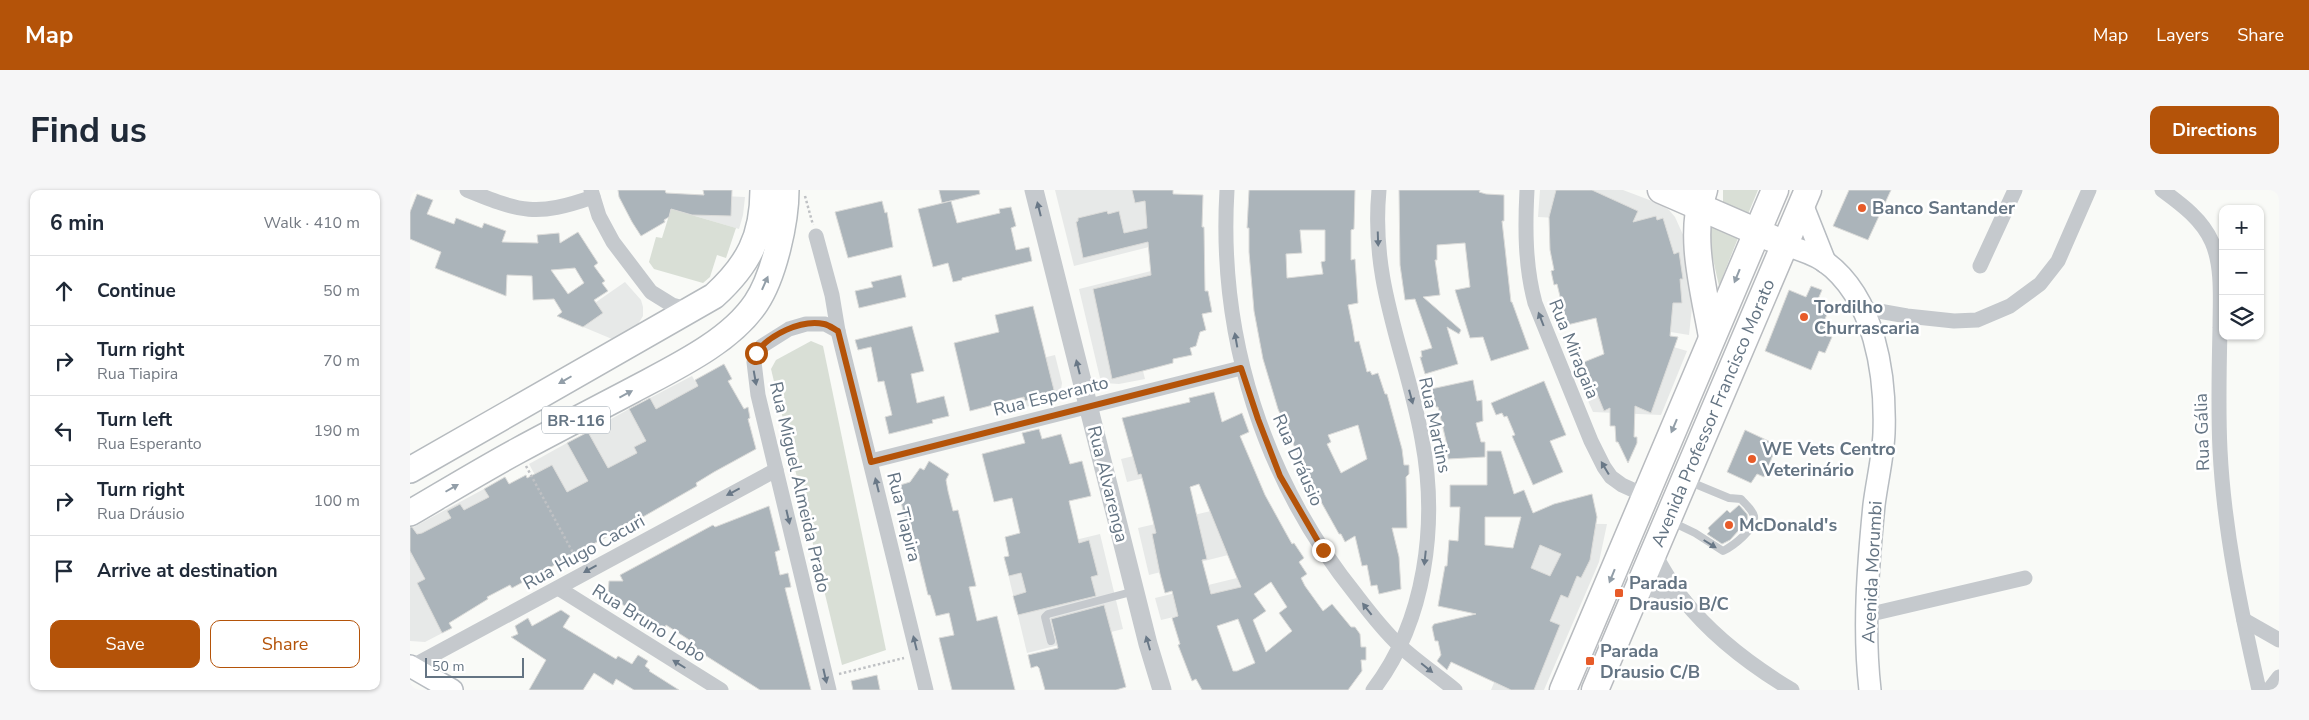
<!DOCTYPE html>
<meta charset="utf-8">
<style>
:root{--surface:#fff;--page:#f6f6f7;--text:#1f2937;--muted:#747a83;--line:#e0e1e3;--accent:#b45309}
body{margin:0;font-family:"Nunito Sans",sans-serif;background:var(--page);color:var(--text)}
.controls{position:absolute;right:15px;top:15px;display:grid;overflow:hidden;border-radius:10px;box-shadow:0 1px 4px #0004}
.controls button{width:45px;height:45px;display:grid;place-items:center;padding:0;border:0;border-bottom:1px solid var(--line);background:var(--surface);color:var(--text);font:25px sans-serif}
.scale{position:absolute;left:15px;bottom:12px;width:99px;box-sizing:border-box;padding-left:5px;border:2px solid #647483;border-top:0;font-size:14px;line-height:18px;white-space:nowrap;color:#647483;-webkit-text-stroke:4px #fff;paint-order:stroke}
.stop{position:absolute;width:15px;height:15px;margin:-11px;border:4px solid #b45309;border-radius:50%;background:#fff}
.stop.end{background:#b45309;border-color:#fff;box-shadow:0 1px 5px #0008}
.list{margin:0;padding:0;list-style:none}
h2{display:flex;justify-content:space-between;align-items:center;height:65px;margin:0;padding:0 20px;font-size:21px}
h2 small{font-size:16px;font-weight:400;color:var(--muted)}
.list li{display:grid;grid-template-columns:32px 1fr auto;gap:15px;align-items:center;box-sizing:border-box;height:70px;padding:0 20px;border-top:1px solid var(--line)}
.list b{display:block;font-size:19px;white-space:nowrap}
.list p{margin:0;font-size:16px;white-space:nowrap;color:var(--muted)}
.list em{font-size:16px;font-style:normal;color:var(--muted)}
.actions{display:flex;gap:10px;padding:15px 20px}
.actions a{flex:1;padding:11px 0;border:1px solid var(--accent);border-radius:10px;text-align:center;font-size:18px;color:var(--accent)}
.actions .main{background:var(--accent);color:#fff}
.icon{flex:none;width:28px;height:28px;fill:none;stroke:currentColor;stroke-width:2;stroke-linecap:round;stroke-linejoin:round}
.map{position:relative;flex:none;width:1869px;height:500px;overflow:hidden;border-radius:10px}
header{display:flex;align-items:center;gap:30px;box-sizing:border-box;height:70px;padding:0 25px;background:var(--accent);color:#fff}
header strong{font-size:24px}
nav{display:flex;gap:28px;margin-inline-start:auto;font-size:18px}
.intro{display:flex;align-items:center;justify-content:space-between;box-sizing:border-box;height:120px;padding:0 30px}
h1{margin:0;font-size:35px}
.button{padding:12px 22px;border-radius:10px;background:var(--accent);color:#fff;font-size:18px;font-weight:700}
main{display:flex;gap:30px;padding:0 30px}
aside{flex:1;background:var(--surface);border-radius:10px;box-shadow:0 1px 4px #0004}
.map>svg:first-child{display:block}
.built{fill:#e7e9e8}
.green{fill:#d9dfd6}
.building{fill:#abb4ba;stroke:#dbdbd9;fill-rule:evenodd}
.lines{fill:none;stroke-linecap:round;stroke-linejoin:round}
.secondary-casing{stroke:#b7bcc1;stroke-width:24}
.primary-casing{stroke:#b6bbbf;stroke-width:28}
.trunk-casing{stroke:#b8bbbf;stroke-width:29}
.path{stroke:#bfc1c4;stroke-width:2.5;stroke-dasharray:2.5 2.5;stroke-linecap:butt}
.service{stroke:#c5c9cd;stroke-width:8}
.minor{stroke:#c5c9cd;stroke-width:15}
.tertiary{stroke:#c5c9cd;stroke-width:19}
.secondary{stroke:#fff;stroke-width:21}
.primary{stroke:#fff;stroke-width:25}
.trunk{stroke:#fff;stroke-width:26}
.oneway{fill:#697887}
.oneway2{fill:#929ea8}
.route{stroke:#b45309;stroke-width:6}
.poi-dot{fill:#e75b29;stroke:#fff;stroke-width:2}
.labels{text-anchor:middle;stroke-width:5;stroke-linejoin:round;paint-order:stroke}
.shield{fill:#fff;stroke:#929ea8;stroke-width:1}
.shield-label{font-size:16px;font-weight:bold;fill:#647483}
.poi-label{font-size:18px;font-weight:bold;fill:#647483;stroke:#fff;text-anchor:start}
.street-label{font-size:18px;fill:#647483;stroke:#fff}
</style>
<header>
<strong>Map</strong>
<nav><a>Map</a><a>Layers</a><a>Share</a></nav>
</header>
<div class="intro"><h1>Find us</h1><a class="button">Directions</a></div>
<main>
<aside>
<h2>6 min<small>Walk · 410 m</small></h2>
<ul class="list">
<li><svg class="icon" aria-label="ahead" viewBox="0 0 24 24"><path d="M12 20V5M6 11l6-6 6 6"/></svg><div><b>Continue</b></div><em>50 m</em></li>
<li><svg class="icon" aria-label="right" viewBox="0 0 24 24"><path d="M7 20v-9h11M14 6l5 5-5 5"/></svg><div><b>Turn right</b><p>Rua Tiapira</p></div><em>70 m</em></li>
<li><svg class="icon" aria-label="left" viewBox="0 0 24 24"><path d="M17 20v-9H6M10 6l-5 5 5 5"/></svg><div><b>Turn left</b><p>Rua Esperanto</p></div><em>190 m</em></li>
<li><svg class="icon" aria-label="right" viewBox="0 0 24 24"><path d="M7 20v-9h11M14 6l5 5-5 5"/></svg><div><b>Turn right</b><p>Rua Dráusio</p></div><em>100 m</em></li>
<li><svg class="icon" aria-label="arrive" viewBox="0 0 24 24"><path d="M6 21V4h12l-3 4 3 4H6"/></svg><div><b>Arrive at destination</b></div></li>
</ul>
<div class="actions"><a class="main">Save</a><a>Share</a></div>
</aside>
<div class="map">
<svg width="1869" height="500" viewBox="0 0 1869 500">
<rect width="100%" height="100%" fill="#f9faf7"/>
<g class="built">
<path d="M 645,0 L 734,0 L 739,57 L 664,76 Z"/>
<path d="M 1130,0 L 1213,0 L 1250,14 L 1259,20 L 1265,27 L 1274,47 L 1281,88 L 1282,117 L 1279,145 L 1212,134 L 1165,29 L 1128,27 Z"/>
<path d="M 267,4 L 335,7 L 333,25 L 329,39 L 268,21 Z"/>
<path d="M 741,81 L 746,132 L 722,137 L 735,189 L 709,194 L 694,193 L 690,188 L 669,99 Z"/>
<path d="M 215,92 L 231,110 L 233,117 L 233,126 L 228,134 L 202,149 L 159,131 Z"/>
<path d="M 1213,142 L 1277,161 L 1251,225 L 1183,222 L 1175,204 L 1217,186 Z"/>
<path d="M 645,165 L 652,193 L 650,206 L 645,210 L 607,219 L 596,177 Z"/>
<path d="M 282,186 L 308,233 L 266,255 L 240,208 Z"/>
<path d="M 219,219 L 245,267 L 204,289 L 178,242 Z"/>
<path d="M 157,253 L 183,300 L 145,321 L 119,274 Z"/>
<path d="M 774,254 L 784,276 L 717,292 L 711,269 Z"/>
<path d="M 74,299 L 100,345 L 16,391 L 42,438 L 15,452 L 0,451 L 0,339 Z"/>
<path d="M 801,321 L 818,365 L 739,385 L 728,338 Z"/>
<path d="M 1109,333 L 1197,334 L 1189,372 L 1134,500 L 1081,500 L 1106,440 L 1085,431 Z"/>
<path d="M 690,344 L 713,439 L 617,463 L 594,367 Z"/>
<path d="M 827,388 L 835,410 L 751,430 L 745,408 Z"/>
</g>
<g class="green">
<path d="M 1313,0 L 1348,0 L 1338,24 L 1316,16 L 1313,12 Z"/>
<path d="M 261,19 L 326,38 L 316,68 L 307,65 L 300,87 L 293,93 L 244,79 L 239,72 L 246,47 L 252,48 Z"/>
<path d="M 1298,35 L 1328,48 L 1309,96 L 1303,69 L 1293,40 Z"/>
<path d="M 401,151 L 413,156 L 476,460 L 432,475 L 361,179 L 366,170 Z"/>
</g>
<g class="building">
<path d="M 208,0 L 255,0 L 256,3 L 294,5 L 293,0 L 322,0 L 321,26 L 282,25 L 261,19 L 259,27 L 254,30 L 255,32 L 231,46 L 222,32 L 209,7 Z"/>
<path d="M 529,0 L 569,0 L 570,4 L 532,13 Z"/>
<path d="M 722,0 L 763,0 L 763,4 L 793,5 L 792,37 L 794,37 L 795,101 L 798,101 L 802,122 L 792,124 L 796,140 L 790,142 L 786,156 L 780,158 L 782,165 L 763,169 L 763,173 L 702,189 L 683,99 L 741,85 L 738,52 L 673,68 L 666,32 L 668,31 L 668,28 L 697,21 L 698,24 L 709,21 L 714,43 L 737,38 L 735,11 L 725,13 Z"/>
<path d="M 839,0 L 945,0 L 944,39 L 941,40 L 941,70 L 945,69 L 948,113 L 938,115 L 942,134 L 945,152 L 949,151 L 957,182 L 960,181 L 962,185 L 968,183 L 975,204 L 977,204 L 992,259 L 994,275 L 999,275 L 999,284 L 996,287 L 997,338 L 982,338 L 989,367 L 991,399 L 969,404 L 967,395 L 961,396 L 957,375 L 952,376 L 945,346 L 935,352 L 931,344 L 929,344 L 900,292 L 868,219 L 853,169 L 844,121 L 839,62 L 839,38 L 837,38 ZM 890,40 L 915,40 L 915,71 L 911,72 L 913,84 L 877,88 L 876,64 L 892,63 ZM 948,235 L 957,269 L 931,283 L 917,254 L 921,252 L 918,245 Z"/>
<path d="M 989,0 L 1070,0 L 1069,2 L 1076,4 L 1094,5 L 1094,31 L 1092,31 L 1101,112 L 1102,112 L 1119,159 L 1081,171 L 1073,147 L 1060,148 L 1045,100 L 1060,97 L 1055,53 L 1027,55 L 1027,70 L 1025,70 L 1030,105 L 1013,107 L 1051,140 L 1049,144 L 1037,137 L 1048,174 L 1015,184 L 1010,167 L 1012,167 L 1011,161 L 1022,158 L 1005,109 L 995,110 L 990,75 Z"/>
<path d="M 1146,0 L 1182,0 L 1228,21 L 1223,32 L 1246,26 L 1247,30 L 1253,28 L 1264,64 L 1269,62 L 1273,89 L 1270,89 L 1272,113 L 1263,113 L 1260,146 L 1268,147 L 1241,223 L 1225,216 L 1224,247 L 1227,247 L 1227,253 L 1218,273 L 1208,252 L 1206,252 L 1205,236 L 1200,236 L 1200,218 L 1194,221 L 1174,172 L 1194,164 L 1186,128 L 1157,135 L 1147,94 L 1144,95 L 1141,81 L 1144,80 L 1140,60 L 1139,27 Z"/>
<path d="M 1439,0 L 1481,0 L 1458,50 L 1423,36 Z"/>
<path d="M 7,4 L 23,10 L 17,24 L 44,34 L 46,28 L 72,38 L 74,33 L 96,41 L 92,52 L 128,53 L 127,45 L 149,43 L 150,53 L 168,42 L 188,73 L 184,76 L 195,91 L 192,93 L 198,101 L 184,110 L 193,123 L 173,137 L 147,126 L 152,122 L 144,109 L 123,110 L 122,86 L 97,85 L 96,106 L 25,78 L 31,62 L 0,49 L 0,22 ZM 165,78 L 174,93 L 158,104 L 141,80 Z"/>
<path d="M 472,11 L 475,23 L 477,22 L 483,57 L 438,68 L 425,22 Z"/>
<path d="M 541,11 L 547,33 L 590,23 L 589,19 L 601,17 L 606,36 L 601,38 L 606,60 L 619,57 L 622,71 L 552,88 L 552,90 L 543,92 L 538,73 L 523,77 L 508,19 Z"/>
<path d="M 491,85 L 496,107 L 449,118 L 445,101 L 463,97 L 461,92 Z"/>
<path d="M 1401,96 L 1412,100 L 1406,114 L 1419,120 L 1414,131 L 1421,135 L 1417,145 L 1422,147 L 1415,163 L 1409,161 L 1401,180 L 1355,161 L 1379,100 L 1396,107 Z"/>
<path d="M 623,116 L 645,204 L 615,211 L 614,207 L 560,221 L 544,153 L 589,142 L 585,125 Z"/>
<path d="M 502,136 L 514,181 L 501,184 L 507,213 L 534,206 L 539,226 L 522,230 L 523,233 L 479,244 L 475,227 L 482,225 L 474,191 L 468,192 L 461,157 L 448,160 L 445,150 Z"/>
<path d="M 314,174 L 322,189 L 318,191 L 334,219 L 338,217 L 340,228 L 338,229 L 346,259 L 304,282 L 286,293 L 287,296 L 224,332 L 102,398 L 100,395 L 77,407 L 78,409 L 39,433 L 42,438 L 32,443 L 7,393 L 15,389 L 0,361 L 0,337 L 2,337 L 7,344 L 12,343 L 41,328 L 37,321 L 50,314 L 54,320 L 79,307 L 74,299 L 95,287 L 99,294 L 116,285 L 117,288 L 142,275 L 157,302 L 178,291 L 157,253 L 178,242 L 198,278 L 227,263 L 224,257 L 236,251 L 219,219 L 240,208 L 246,219 L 288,196 L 285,190 Z"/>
<path d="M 1063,190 L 1067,211 L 1072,210 L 1073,231 L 1066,233 L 1071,252 L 1075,252 L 1075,267 L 1038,269 L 1037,255 L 1028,217 L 1026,217 L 1021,199 Z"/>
<path d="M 1134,191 L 1156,245 L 1140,251 L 1153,282 L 1123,295 L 1102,246 L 1105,245 L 1097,226 L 1094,227 L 1092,223 L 1086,225 L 1081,213 Z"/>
<path d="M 804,202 L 812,232 L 832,223 L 839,242 L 830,246 L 855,305 L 882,354 L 884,353 L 894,368 L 889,372 L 897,384 L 891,388 L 895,396 L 913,421 L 922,414 L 941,437 L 945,437 L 950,444 L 951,457 L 956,457 L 956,470 L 951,470 L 952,481 L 938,500 L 792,500 L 786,489 L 782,491 L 768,455 L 770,454 L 762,428 L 768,426 L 762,401 L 755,403 L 750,384 L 742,344 L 746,343 L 738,310 L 731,284 L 728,285 L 712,228 L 780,212 L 779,208 ZM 789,294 L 825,383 L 831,397 L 801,404 L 792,370 L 797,369 L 780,297 ZM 861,392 L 877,417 L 869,423 L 882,441 L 856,462 L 843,430 L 856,421 L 844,404 ZM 828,429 L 845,473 L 827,481 L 823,481 L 807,436 Z"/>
<path d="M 629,239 L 632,249 L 651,244 L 660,274 L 672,271 L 681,306 L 659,311 L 669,353 L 679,350 L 688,385 L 681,387 L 686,406 L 608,425 L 603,406 L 616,402 L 611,383 L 599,386 L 594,367 L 599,366 L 595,347 L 610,343 L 602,308 L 584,312 L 572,264 L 615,253 L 612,243 Z"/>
<path d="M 1335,240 L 1367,255 L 1354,287 L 1347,284 L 1341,293 L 1317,282 Z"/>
<path d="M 1077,261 L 1091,261 L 1104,304 L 1114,300 L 1123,323 L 1144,314 L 1182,304 L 1187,327 L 1180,370 L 1171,388 L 1167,386 L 1158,408 L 1151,405 L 1140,431 L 1150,435 L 1124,500 L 1101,500 L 1041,472 L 1037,480 L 1027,471 L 1031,465 L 1028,451 L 1025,451 L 1022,437 L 1024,434 L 1066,424 L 1028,416 L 1035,376 L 1037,376 L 1039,350 L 1048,351 L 1050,317 L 1040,317 L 1040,295 L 1077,295 ZM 1075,327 L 1111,327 L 1103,358 L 1075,355 ZM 1130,355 L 1151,364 L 1140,386 L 1121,378 Z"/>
<path d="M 519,271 L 539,284 L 536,290 L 538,301 L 543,321 L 548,320 L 566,396 L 559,397 L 567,431 L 587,426 L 605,500 L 542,500 L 529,448 L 544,445 L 539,423 L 526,426 L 520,405 L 518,405 L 499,327 L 495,328 L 487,296 L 500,292 L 510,278 L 514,280 Z"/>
<path d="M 1329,315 L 1337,324 L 1338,330 L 1320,350 L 1312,354 L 1297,344 L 1300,341 L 1298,338 L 1317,320 L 1320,323 Z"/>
<path d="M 359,316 L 370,360 L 365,362 L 370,385 L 378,383 L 381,397 L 375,398 L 401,500 L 350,500 L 282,457 L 284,453 L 256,435 L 254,439 L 198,406 L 199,391 L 213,391 L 210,385 L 303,335 L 305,337 Z"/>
<path d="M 694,415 L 716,497 L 706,500 L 635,500 L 629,478 L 627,476 L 621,478 L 618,465 L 648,458 L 641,429 Z"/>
<path d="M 151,420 L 160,426 L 153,437 L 206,469 L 208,466 L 222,474 L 228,465 L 238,471 L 235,476 L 240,480 L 239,481 L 269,500 L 224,500 L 206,489 L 203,495 L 184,483 L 173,500 L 119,500 L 136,470 L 101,447 L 108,444 L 105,436 L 118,428 L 122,436 Z"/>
<path d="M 467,485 L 470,500 L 443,500 L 441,491 Z"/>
</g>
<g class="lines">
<defs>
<g id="secondary">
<path d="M 1392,14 L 1415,72"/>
<path d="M 1375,55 C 1388,59 1402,63 1414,71 C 1465,107 1476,185 1474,243 C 1473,267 1467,291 1464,315 C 1458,376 1453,439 1460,500"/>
<path d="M 0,476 L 42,500"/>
</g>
<g id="primary">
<path d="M 0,280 L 304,106 C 338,75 353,47 353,0"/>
<path d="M 0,323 C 36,302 72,280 109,260 C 146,240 185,220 223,200 C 264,178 320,152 346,113 C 364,86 376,32 376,0"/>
</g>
<g id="trunk">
<path d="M 1251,0 L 1361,48"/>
<path d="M 1294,0 C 1278,46 1294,100 1302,147"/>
<path d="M 1153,500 L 1365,0"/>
<path d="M 1185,500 L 1398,0"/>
</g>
</defs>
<use href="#secondary" class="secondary-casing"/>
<use href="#primary" class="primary-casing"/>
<use href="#trunk" class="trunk-casing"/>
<g class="path">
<path d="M 395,6 L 403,35"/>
<path d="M 116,276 L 168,372"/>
<path d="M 429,484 L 494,468"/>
</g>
<g class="service">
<path d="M 1260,331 L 1285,343 L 1313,361 C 1323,356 1346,339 1344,326 C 1342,319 1335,314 1331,309 L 1319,308 L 1278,291"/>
<path d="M 641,451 L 635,427 L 638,424 L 725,401"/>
</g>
<g class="minor">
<path d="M 57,0 C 111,22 126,27 183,7"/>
<path d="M 181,0 L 189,26 L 203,52 L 241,102 L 262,115 L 280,120"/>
<path d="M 817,0 C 808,148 854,291 947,406 C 960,423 973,440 989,455 C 1006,471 1027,485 1045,500"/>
<path d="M 1117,0 C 1115,38 1115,76 1125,113 L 1181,251 L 1194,277 L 1201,287 L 1212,295 L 1234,305"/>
<path d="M 1752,0 C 1771,14 1792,29 1802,52 C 1813,77 1810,111 1810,138 C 1809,179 1808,220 1810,260 C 1814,341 1831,421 1849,500"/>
<path d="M 406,46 L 422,105 L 428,141 L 516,500"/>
<path d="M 1570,76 L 1605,0"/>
<path d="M 1455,125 L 1463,120 L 1497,126 L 1544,131 L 1567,130 L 1600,116 L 1630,94 L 1648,71 L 1679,0"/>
<path d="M 461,271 L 831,178"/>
<path d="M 1244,363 C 1253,379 1262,395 1273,409 C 1302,446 1342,476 1382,500"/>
<path d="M 148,398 L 311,500"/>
<path d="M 1229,398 L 1244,400 L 1274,410"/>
<path d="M 1457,425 L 1615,388"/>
<path d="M 1834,430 L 1869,450"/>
<path d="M 1,477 L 366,280"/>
<path d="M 419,500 L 348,205 L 344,172 L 352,156 L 379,139 L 396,134 L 415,134 L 428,141"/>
<path d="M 963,500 C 1016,431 1028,333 1012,249 C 996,161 960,94 969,0"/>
<path d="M 1859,500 L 1869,487"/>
</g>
<path class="tertiary" d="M 624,0 L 738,454 L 752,500"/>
<use href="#secondary" class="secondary"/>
<use href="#primary" class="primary"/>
<use href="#trunk" class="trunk"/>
</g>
<defs><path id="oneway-solid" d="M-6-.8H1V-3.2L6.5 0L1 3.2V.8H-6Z" transform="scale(1.25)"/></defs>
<g class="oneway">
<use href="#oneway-solid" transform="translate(629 19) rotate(-104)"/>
<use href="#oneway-solid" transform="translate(968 49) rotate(88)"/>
<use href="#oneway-solid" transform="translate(1131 129) rotate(-111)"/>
<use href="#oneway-solid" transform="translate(826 150) rotate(-100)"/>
<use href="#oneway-solid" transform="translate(668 177) rotate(-104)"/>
<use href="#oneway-solid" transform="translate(345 188) rotate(80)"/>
<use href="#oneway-solid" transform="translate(1001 207) rotate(75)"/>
<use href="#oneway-solid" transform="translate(1195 278) rotate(-121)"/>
<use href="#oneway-solid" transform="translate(467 295) rotate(-104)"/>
<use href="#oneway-solid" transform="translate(323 302) rotate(152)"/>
<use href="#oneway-solid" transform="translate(378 327) rotate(77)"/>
<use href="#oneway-solid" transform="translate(1300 354) rotate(32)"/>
<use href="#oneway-solid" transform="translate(1015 368) rotate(96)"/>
<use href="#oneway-solid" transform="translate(180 379) rotate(151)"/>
<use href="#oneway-solid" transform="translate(957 419) rotate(-128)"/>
<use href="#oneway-solid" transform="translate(505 453) rotate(-104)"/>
<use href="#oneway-solid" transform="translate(738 453) rotate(-106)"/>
<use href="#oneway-solid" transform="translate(269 474) rotate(-148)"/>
<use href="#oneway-solid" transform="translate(1017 478) rotate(39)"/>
<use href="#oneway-solid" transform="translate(415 486) rotate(77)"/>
</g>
<g class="oneway2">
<use href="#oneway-solid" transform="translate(1327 86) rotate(112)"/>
<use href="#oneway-solid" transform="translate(355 93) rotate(-66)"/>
<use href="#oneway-solid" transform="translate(155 190) rotate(150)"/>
<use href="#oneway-solid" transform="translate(216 204) rotate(-28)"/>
<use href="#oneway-solid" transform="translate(1264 236) rotate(113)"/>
<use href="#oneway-solid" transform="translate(42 298) rotate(-30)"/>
<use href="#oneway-solid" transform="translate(1202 386) rotate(112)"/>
</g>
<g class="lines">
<path class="route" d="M 346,163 C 359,145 391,129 414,134 C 419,135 424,139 428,141 L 461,272 L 831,178 L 848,229 L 870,286 L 913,360"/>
</g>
<g class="poi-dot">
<circle cx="1452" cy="18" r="5"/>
<circle cx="1394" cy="127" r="5"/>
<circle cx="1342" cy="269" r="5"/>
<circle cx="1319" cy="335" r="5"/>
<rect x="1204" y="398" width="10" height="10" rx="2.5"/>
<rect x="1175" y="466" width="10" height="10" rx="2.5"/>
</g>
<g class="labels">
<rect class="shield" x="132" y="216.5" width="68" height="27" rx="4"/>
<g class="shield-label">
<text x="166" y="236">BR-116</text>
</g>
<g class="poi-label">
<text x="1462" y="24">Banco Santander</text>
<text x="1404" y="123">Tordilho<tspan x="1404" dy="21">Churrascaria</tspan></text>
<text x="1352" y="265">WE Vets Centro<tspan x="1352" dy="21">Veterinário</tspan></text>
<text x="1329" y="341">McDonald's</text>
<text x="1219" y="399">Parada<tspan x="1219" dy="21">Drausio B/C</tspan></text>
<text x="1190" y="467">Parada<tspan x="1190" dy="21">Drausio C/B</tspan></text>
</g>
<g class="street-label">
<text transform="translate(1164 159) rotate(68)" y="6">Rua Miragaia</text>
<text transform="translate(641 206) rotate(-14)" y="6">Rua Esperanto</text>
<text transform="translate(1303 223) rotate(-67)" y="6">Avenida Professor Francisco Morato</text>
<text transform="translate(1025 235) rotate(78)" y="6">Rua Martins</text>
<text transform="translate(1792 242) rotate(-92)" y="6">Rua Gália</text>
<text transform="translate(888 270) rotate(66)" y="6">Rua Dráusio</text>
<text transform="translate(698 294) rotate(76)" y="6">Rua Alvarenga</text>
<text transform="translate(390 297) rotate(77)" y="6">Rua Miguel Almeida Prado</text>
<text transform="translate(494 327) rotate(76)" y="6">Rua Tiapira</text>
<text transform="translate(174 362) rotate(-29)" y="6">Rua Hugo Cacuri</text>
<text transform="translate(1462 382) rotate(-87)" y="6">Avenida Morumbi</text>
<text transform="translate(239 433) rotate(32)" y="6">Rua Bruno Lobo</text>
</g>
</g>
</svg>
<div class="controls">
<button>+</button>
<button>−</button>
<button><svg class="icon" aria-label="layers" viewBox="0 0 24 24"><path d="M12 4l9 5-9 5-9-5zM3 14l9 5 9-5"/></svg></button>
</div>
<div class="scale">50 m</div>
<div class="stop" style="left:346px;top:163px"></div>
<div class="stop end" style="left:913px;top:360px"></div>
</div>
</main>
